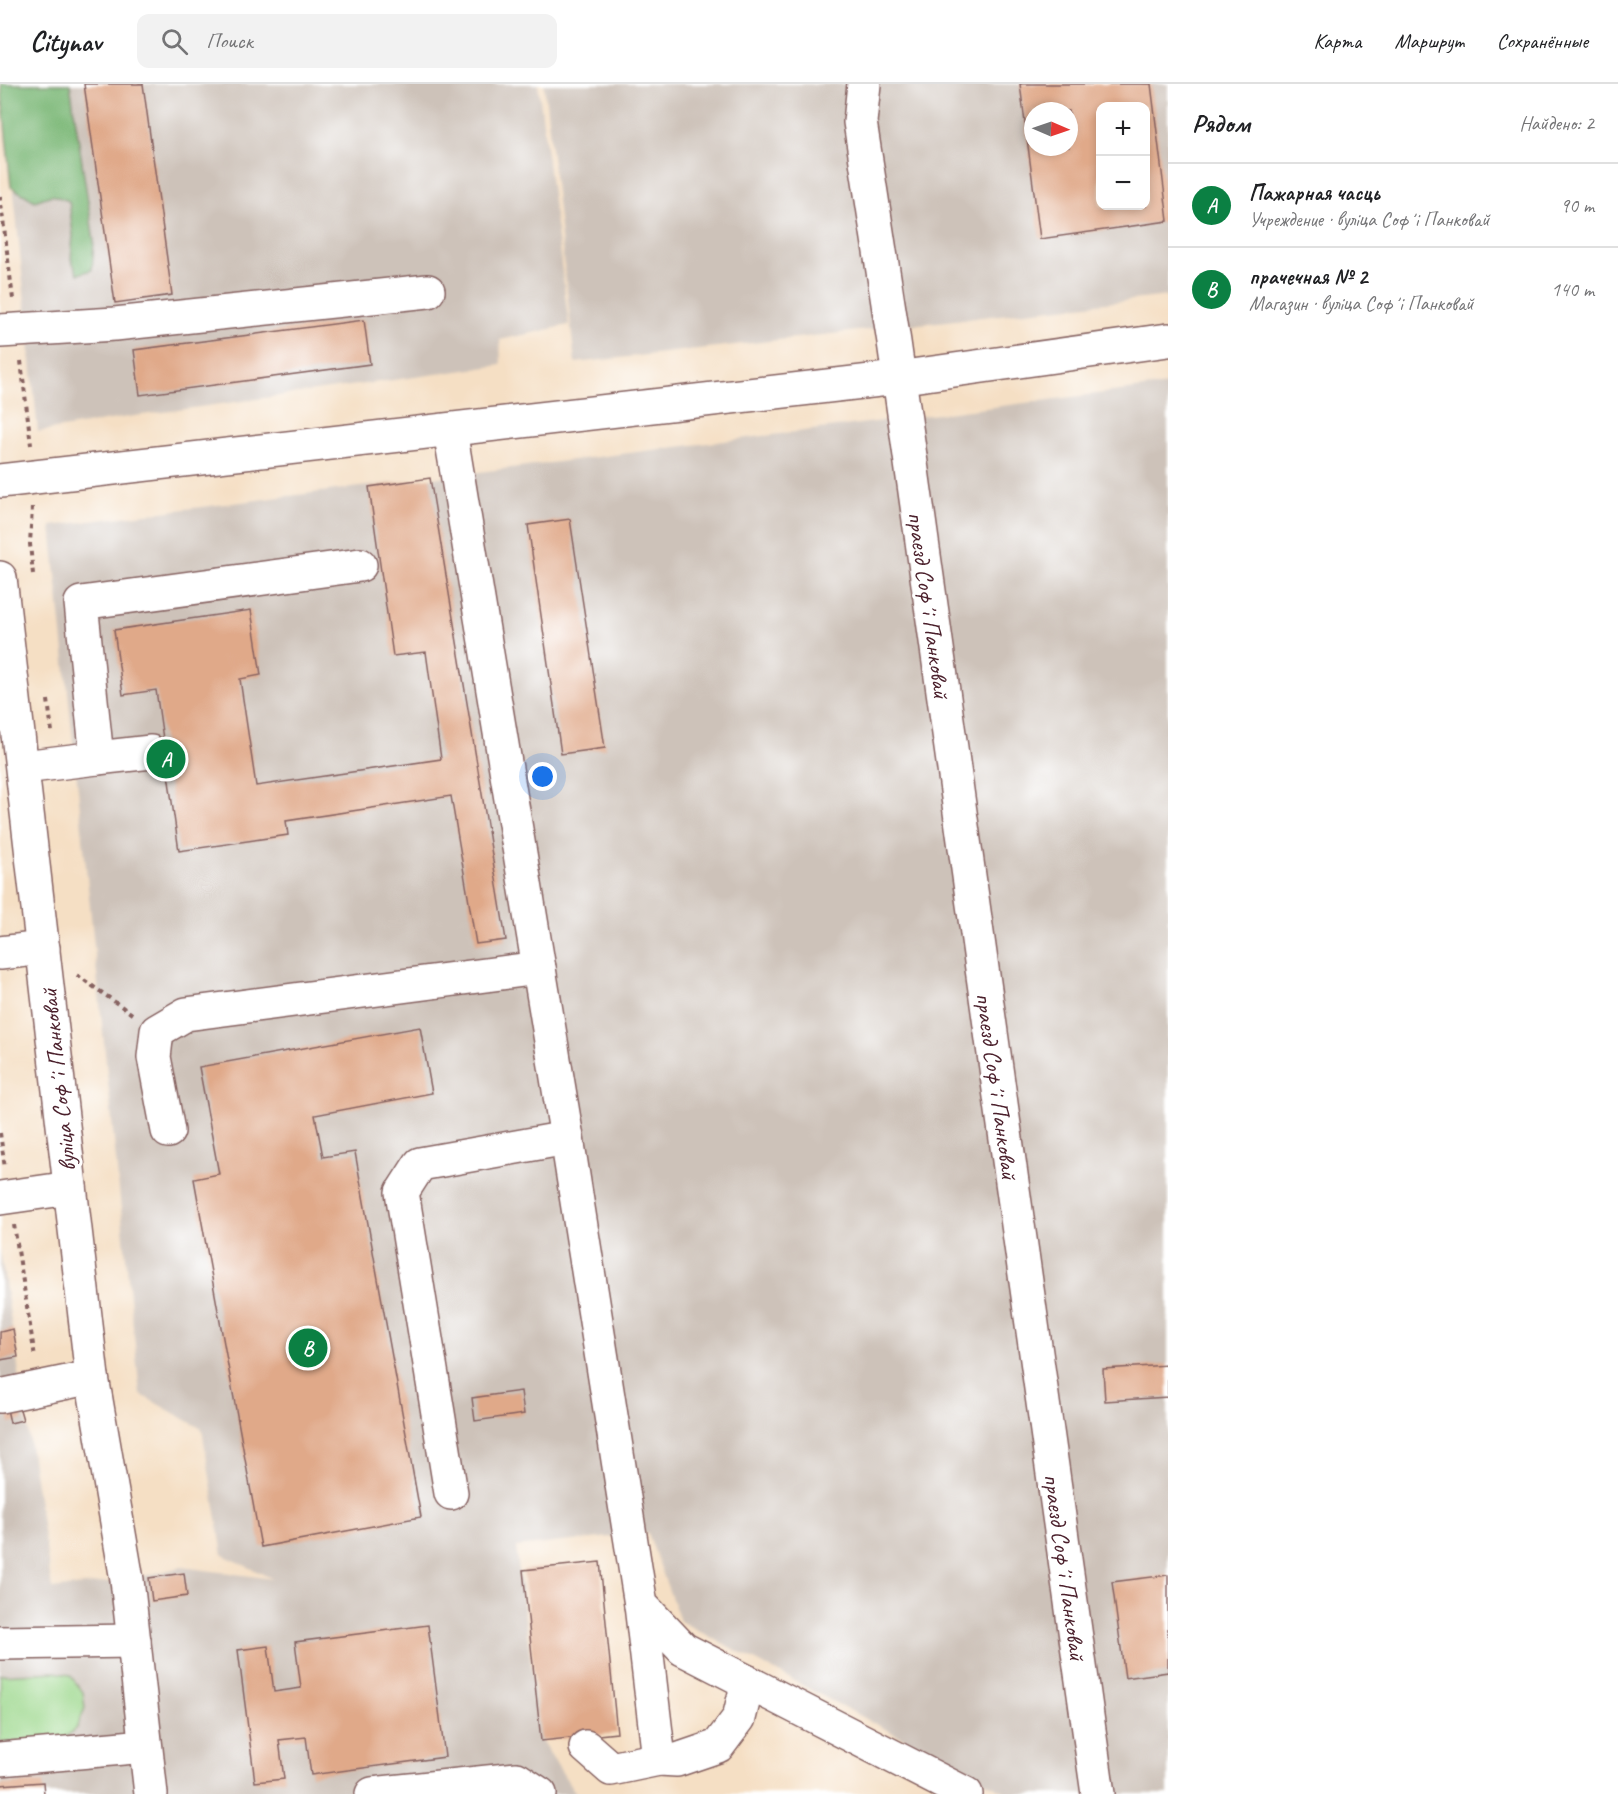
<!DOCTYPE html>
<html lang="ru">
<meta charset="utf-8">
<style>
:root{--surface:#fff;--page:#f2f2f2;--text:#202124;--muted:#757577;--line:#e0e0e0;--accent:#0b8043}
body{margin:0;font-family:Caveat,sans-serif;background:var(--page);color:var(--text)}
.controls{position:absolute;right:18px;top:18px;display:grid;overflow:hidden;border-radius:12px;box-shadow:0 3px 9px #0003}
.controls button{width:54px;height:54px;display:grid;place-items:center;padding:0;border:0;border-bottom:2px solid var(--line);background:var(--surface);color:var(--text);font:30px sans-serif}
.compass{position:absolute;left:1024px;top:18px;width:54px;height:54px;border-radius:50%;background:var(--surface);box-shadow:0 3px 9px #0003;rotate:92deg}
.you{position:absolute;left:543px;top:693px;width:21px;height:21px;margin:-15px;border:4px solid #fff;border-radius:50%;background:#1a73e8;box-shadow:0 0 0 9px #1a73e833}
.badge{display:grid;place-items:center;width:39px;height:39px;border-radius:50%;background:var(--accent);color:#fff;font-size:20px;font-weight:700}
.pin{position:absolute;translate:-50% -50%;border:3px solid #fff;box-shadow:0 2px 6px #0006}
.list{margin:0;padding:0;list-style:none}
h2{display:flex;justify-content:space-between;align-items:center;height:78px;margin:0;padding:0 24px;font-size:26px}
h2 small{font-size:20px;font-weight:400;color:var(--muted)}
.list li{display:grid;grid-template-columns:39px 1fr auto;gap:18px;align-items:center;box-sizing:border-box;height:84px;padding:0 24px;border-top:2px solid var(--line)}
.list b{display:block;font-size:22px;white-space:nowrap}
.list p{margin:0;font-size:20px;white-space:nowrap;color:var(--muted)}
.list em{font-size:20px;font-style:normal;color:var(--muted)}
.icon{flex:none;width:33px;height:33px;fill:none;stroke:currentColor;stroke-width:2;stroke-linecap:round;stroke-linejoin:round}
.map{position:relative;flex:none;width:1168px;height:1710px;overflow:hidden}
header{display:flex;align-items:center;gap:36px;box-sizing:border-box;height:84px;padding:0 30px;background:var(--surface);border-bottom:2px solid var(--line)}
header strong{font-size:28px}
nav{display:flex;gap:33px;margin-inline-start:auto;font-size:21px}
.search{width:420px;height:54px;background:var(--page);display:flex;align-items:center;gap:15px;box-sizing:border-box;padding:0 21px;border-radius:12px;color:var(--muted);font-size:22px}
main{display:flex}
aside{flex:1;background:var(--surface)}
.map>svg:first-child{display:block}
.industrial{fill:#cdc2b9;fill-rule:evenodd}
.green{fill:#9bd78b;stroke:#727b5b;stroke-width:1.5}
.forest{fill:#7cb877;stroke:#636c51;stroke-width:1.5}
.building{fill:#e0a989;fill-rule:evenodd}
.lines{fill:none;stroke-linecap:round;stroke-linejoin:round}
.minor-casing{stroke:#866261;stroke-width:36}
.path{stroke:#866261;stroke-width:4;stroke-dasharray:4.5 4.5;stroke-linecap:butt}
.minor{stroke:#fff;stroke-width:33}
.labels{text-anchor:middle;stroke-width:6;stroke-linejoin:round;paint-order:stroke}
.street-label{font-size:24px;fill:#4a1f2b;stroke:#fff}
</style>
<header>
<strong>Citynav</strong>
<div class="search"><svg class="icon" aria-label="search" viewBox="0 0 24 24"><circle cx="10" cy="10" r="6"/><path d="M15 15l6 6"/></svg>Поиск</div>
<nav><a>Карта</a><a>Маршрут</a><a>Сохранённые</a></nav>
</header>
<main>
<div class="map">
<svg width="1168" height="1710" viewBox="0 0 1168 1710">
<rect width="100%" height="100%" fill="#fff"/>
<filter id="ink" filterUnits="userSpaceOnUse"><feTurbulence type="fractalNoise" baseFrequency=".0167" numOctaves="2"/><feDisplacementMap in="SourceGraphic" scale="12" xChannelSelector="R" yChannelSelector="G"/><feConvolveMatrix kernelMatrix="1 2 1 2 8 2 1 2 1" color-interpolation-filters="sRGB"/></filter>
<filter id="wash" filterUnits="userSpaceOnUse"><feTurbulence type="fractalNoise" baseFrequency=".008" numOctaves="4" result="noise"/><feDisplacementMap in="SourceGraphic" scale="24" xChannelSelector="R" yChannelSelector="G"/><feGaussianBlur stdDeviation="1.35" result="paint"/><feColorMatrix in="noise" values="0 0 0 0 0 0 0 0 0 0 0 0 0 0 0 0 0 1.4 0 .05"/><feComposite in="paint" operator="in"/></filter>
<g filter="url(#wash)">
<rect width="100%" height="100%" fill="#f5dfc4"/>
<g class="industrial">
<path d="M 3,0 L 538,0 L 569,241 L 500,256 L 501,281 L 128,333 L 38,348 Z"/>
<path d="M 544,0 L 1168,0 L 1168,212 L 575,279 ZM 1100,22 L 1146,22 L 1146,122 L 1100,122 ZM 1033,27 L 1069,27 L 1069,63 L 1033,63 Z"/>
<path d="M 1168,301 L 1168,1710 L 1009,1710 L 680,1537 L 648,1449 L 516,1463 L 541,1656 L 576,1710 L 0,1710 L 0,1165 L 52,1505 L 127,1496 L 182,1483 L 273,1495 L 223,1471 L 202,1345 L 140,1310 L 51,442 Z"/>
</g>
<path class="green" d="M 55,1588 L 70,1591 L 83,1608 L 85,1624 L 77,1644 L 63,1655 L 0,1659 L 0,1591 Z"/>
<path class="forest" d="M 1,0 L 70,0 L 94,157 L 92,186 L 78,190 L 71,175 L 73,151 L 69,117 L 52,111 L 35,117 L 11,103 Z"/>
<g id="blocks">
<g class="building">
<path d="M 84,0 L 143,0 L 172,211 L 115,219 Z"/>
<path d="M 1020,0 L 1151,0 L 1168,137 L 1040,155 ZM 1100,22 L 1146,22 L 1146,122 L 1100,122 ZM 1033,27 L 1069,27 L 1069,63 L 1033,63 Z"/>
<path d="M 364,236 L 370,280 L 140,311 L 134,266 Z"/>
<path d="M 430,394 L 506,856 L 476,860 L 451,712 L 286,737 L 288,751 L 179,767 L 156,606 L 123,611 L 114,546 L 251,526 L 261,591 L 240,595 L 256,702 L 441,675 L 426,568 L 393,572 L 369,403 Z"/>
<path d="M 570,435 L 605,664 L 561,670 L 528,441 Z"/>
<path d="M 420,943 L 432,1009 L 315,1031 L 323,1073 L 355,1068 L 421,1433 L 261,1463 L 194,1095 L 219,1090 L 199,983 Z"/>
<path d="M 13,1245 L 18,1273 L 0,1276 L 0,1248 Z"/>
<path d="M 1168,1281 L 1168,1313 L 1105,1317 L 1103,1285 Z"/>
<path d="M 521,1307 L 524,1330 L 475,1337 L 472,1314 Z"/>
<path d="M 19,1322 L 23,1336 L 10,1339 L 7,1325 Z"/>
<path d="M 600,1478 L 617,1649 L 541,1657 L 523,1486 Z"/>
<path d="M 184,1489 L 187,1512 L 152,1517 L 149,1494 Z"/>
<path d="M 1168,1491 L 1168,1588 L 1125,1594 L 1112,1498 Z"/>
<path d="M 428,1541 L 445,1673 L 311,1691 L 306,1653 L 279,1656 L 284,1695 L 255,1698 L 238,1566 L 268,1562 L 274,1608 L 301,1604 L 295,1558 Z"/>
<path d="M 43,1698 L 44,1710 L 0,1710 L 0,1701 Z"/>
</g>
</g>
</g>
<g filter="url(#ink)">
<use href="#blocks" fill-opacity="0" stroke="#866261" stroke-width="1.5"/>
<g class="lines">
<defs>
<g id="minor">
<path d="M 864,0 L 860,38 L 894,258 L 1098,1710"/>
<path d="M 0,247 L 115,240 L 428,207"/>
<path d="M 450,346 L 567,1054 L 641,1521 L 683,1565 L 966,1710"/>
<path d="M 0,397 L 897,294 L 1168,256"/>
<path d="M 0,494 L 92,1293 L 127,1496 L 151,1710"/>
<path d="M 97,674 L 151,668"/>
<path d="M 23,683 L 97,674 L 81,519 L 360,481"/>
<path d="M 0,869 L 43,864"/>
<path d="M 168,1047 L 154,973 L 157,947 L 186,930 L 539,884"/>
<path d="M 0,1114 L 70,1104"/>
<path d="M 0,1312 L 92,1293"/>
<path d="M 451,1409 L 402,1108 L 420,1080 L 567,1054"/>
<path d="M 641,1521 L 659,1675 L 677,1676 L 718,1662 L 739,1634 L 748,1598"/>
<path d="M 0,1559 L 134,1557"/>
<path d="M 586,1663 L 611,1685 L 659,1675"/>
<path d="M 0,1675 L 145,1662"/>
<path d="M 372,1710 L 517,1695 L 540,1710"/>
</g>
</defs>
<use href="#minor" class="minor-casing"/>
<g class="path">
<path d="M 0,112 L 13,215"/>
<path d="M 21,277 L 31,361"/>
<path d="M 32,423 L 30,460 L 33,490"/>
<path d="M 48,616 L 52,648"/>
<path d="M 77,891 L 132,930"/>
<path d="M 0,1049 L 5,1084"/>
<path d="M 14,1141 L 35,1273"/>
</g>
<use href="#minor" class="minor"/>
</g>
</g>
<g class="labels">
<g class="street-label">
<text transform="translate(929 521) rotate(82)" y="8">праезд Софʼі Панковай</text>
<text transform="translate(58 996) rotate(-96)" y="8">вуліца Софʼі Панковай</text>
<text transform="translate(997 1002) rotate(82)" y="8">праезд Софʼі Панковай</text>
<text transform="translate(1065 1483) rotate(82)" y="8">праезд Софʼі Панковай</text>
</g>
</g>
</svg>
<div class="controls">
<button>+</button>
<button>−</button>
</div>
<svg class="compass" viewBox="-18 -18 36 36"><path d="M0-13l5 13h-10z" fill="#e53935"/><path d="M0 13l5-13h-10z" fill="#757577"/></svg>
<div class="you"></div>
<div class="pin badge" style="left:166px;top:675px">A</div>
<div class="pin badge" style="left:308px;top:1264px">B</div>
</div>
<aside>
<h2>Рядом<small>Найдено: 2</small></h2>
<ul class="list">
<li><span class="badge">A</span><div><b>Пажарная часць</b><p>Учреждение · вуліца Софʼі Панковай</p></div><em>90 m</em></li>
<li><span class="badge">B</span><div><b>прачечная № 2</b><p>Магазин · вуліца Софʼі Панковай</p></div><em>140 m</em></li>
</ul>
</aside>
</main>
